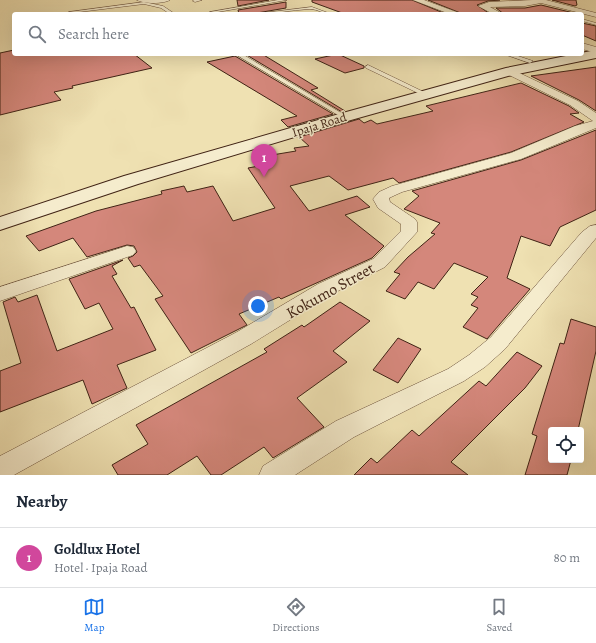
<!DOCTYPE html>
<meta charset="utf-8">
<style>
:root{--surface:#fff;--page:#f2f2f3;--text:#1f2937;--muted:#747a83;--line:#e0e1e3;--accent:#1a73e8}
body{margin:0;font-family:Alegreya,serif;background:var(--page);color:var(--text)}
.controls{position:absolute;right:12px;bottom:12px;display:grid;overflow:hidden;border-radius:4px;box-shadow:0 4px 16px #0002}
.controls button{width:36px;height:36px;display:grid;place-items:center;padding:0;border:0;border-bottom:1px solid var(--line);background:var(--surface);color:var(--text);font:20px sans-serif}
.you{position:absolute;left:258px;top:306px;width:14px;height:14px;margin:-10px;border:3px solid #fff;border-radius:50%;background:#1a73e8;box-shadow:0 0 0 6px #1a73e833}
.badge{display:grid;place-items:center;width:26px;height:26px;border-radius:50%;background:var(--accent);color:#fff;font-size:13px;font-weight:700}
.pin{position:absolute;translate:-50% -33px;filter:drop-shadow(0 1px 2px #0008)}
.pin::after{content:'';position:absolute;top:21px;width:14px;height:12px;background:inherit;clip-path:polygon(0 0,100% 0,50% 100%)}
.list{margin:0;padding:0;list-style:none}
h2{display:flex;justify-content:space-between;align-items:center;height:52px;margin:0;padding:0 16px;font-size:17px}
h2 small{font-size:13px;font-weight:400;color:var(--muted)}
.list li{display:grid;grid-template-columns:26px 1fr auto;gap:12px;align-items:center;box-sizing:border-box;height:60px;padding:0 16px;border-top:1px solid var(--line)}
.list b{display:block;font-size:15px;white-space:nowrap}
.list p{margin:0;font-size:13px;white-space:nowrap;color:var(--muted)}
.list em{font-size:13px;font-style:normal;color:var(--muted)}
.icon{flex:none;width:22px;height:22px;fill:none;stroke:currentColor;stroke-width:2;stroke-linecap:round;stroke-linejoin:round}
.map{position:relative;flex:none;width:596px;height:475px;overflow:hidden}
.search{position:absolute;background:var(--surface);box-shadow:0 4px 16px #0002;left:12px;right:12px;top:12px;height:44px;display:flex;align-items:center;gap:10px;box-sizing:border-box;padding:0 14px;border-radius:4px;color:var(--muted);font-size:15px}
.sheet{height:112px;background:var(--surface)}
nav{display:flex;justify-content:space-around;align-items:center;box-sizing:border-box;height:56px;border-top:1px solid var(--line);background:var(--surface);font-size:11px;color:var(--muted)}
nav a{display:grid;justify-items:center;gap:2px}
nav .on{color:var(--accent)}
.map>svg:first-child{display:block}
.building{fill:#d4877b;stroke:#402315}
.lines{fill:none;stroke-linecap:round;stroke-linejoin:round}
.service-casing{stroke:#6c523c;stroke-width:1}
.minor-casing{stroke:#6c523c;stroke-width:1}
.secondary-casing{stroke:#402315;stroke-width:2}
.service{fill:#f5eccd;fill-rule:evenodd}
.minor{fill:#f5eccd;fill-rule:evenodd}
.secondary{fill:#f5eccd;fill-rule:evenodd}
.labels{text-anchor:middle;stroke-width:3;stroke-linejoin:round;paint-order:stroke}
.far-street-label{font-size:13px;fill:#402315;stroke:#f5eccd}
.street-label{font-size:16px;fill:#402315;stroke:#f5eccd}
</style>
<div class="map">
<svg width="596" height="475" viewBox="0 0 596 475">
<rect width="100%" height="100%" fill="#efe1b2"/>
<filter id="stains"><feTurbulence type="fractalNoise" baseFrequency=".005" numOctaves="4"/><feColorMatrix values="0 0 0 0 .2 0 0 0 0 .09 0 0 0 0 .02 0 0 0 .5 -.17"/></filter>
<radialGradient id="worn" r=".72"><stop offset=".6" stop-color="#630" stop-opacity="0"/><stop offset="1" stop-color="#630" stop-opacity=".3"/></radialGradient>
<g class="building">
<path d="M 237,0 L 269,0 L 238,6 Z"/>
<path d="M 312,0 L 412,0 L 446,14 L 345,14 L 312,2 Z"/>
<path d="M 428,0 L 500,0 L 488,1 L 477,5 L 490,14 L 463,14 Z"/>
<path d="M 552,0 L 576,0 L 577,5 L 575,6 Z"/>
<path d="M 286,2 L 286,8 L 251,14 L 239,14 L 238,10 Z"/>
<path d="M 541,5 L 578,14 L 504,14 L 496,8 L 525,8 Z"/>
<path d="M 582,23 L 596,26 L 596,41 L 582,35 Z"/>
<path d="M 14,50 L 14,54 L 134,54 L 152,68 L 72,86 L 73,88 L 54,92 L 61,100 L 0,115 L 0,53 Z"/>
<path d="M 245,54 L 262,54 L 318,88 L 311,90 L 345,111 L 342,112 Z"/>
<path d="M 338,54 L 364,66 L 364,68 L 345,73 L 315,59 Z"/>
<path d="M 235,56 L 333,114 L 288,127 L 281,120 L 297,116 L 207,62 Z"/>
<path d="M 596,67 L 596,111 L 579,100 L 531,76 Z"/>
<path d="M 521,83 L 569,106 L 579,113 L 570,114 L 584,122 L 511,152 L 399,183 L 393,178 L 348,190 L 329,176 L 290,186 L 309,211 L 357,196 L 370,207 L 345,215 L 384,246 L 372,258 L 281,299 L 279,297 L 239,314 L 247,325 L 191,353 L 155,299 L 163,296 L 140,265 L 134,267 L 128,258 L 133,256 L 137,252 L 134,246 L 127,245 L 87,257 L 73,238 L 39,251 L 26,236 L 96,211 L 162,194 L 161,191 L 184,186 L 187,192 L 213,186 L 233,221 L 275,208 L 248,168 L 270,164 L 266,156 L 296,151 L 294,148 L 309,146 L 299,137 L 359,119 L 364,123 L 371,120 L 377,124 L 433,111 L 426,106 Z"/>
<path d="M 596,130 L 596,210 L 560,227 L 550,246 L 521,236 L 507,278 L 530,289 L 487,339 L 463,327 L 478,308 L 471,305 L 478,297 L 471,294 L 488,277 L 454,263 L 434,289 L 418,282 L 405,299 L 386,291 L 400,274 L 394,272 L 408,257 L 435,234 L 431,233 L 440,223 L 404,209 L 419,196 L 412,191 L 521,160 Z"/>
<path d="M 123,260 L 112,266 L 117,274 L 112,276 L 131,308 L 134,307 L 156,350 L 117,365 L 127,388 L 92,404 L 83,380 L 0,412 L 0,371 L 21,363 L 3,302 L 15,297 L 18,302 L 37,295 L 57,351 L 113,329 L 99,303 L 85,309 L 69,279 Z"/>
<path d="M 340,302 L 370,321 L 333,351 L 347,362 L 297,398 L 324,427 L 273,458 L 264,447 L 221,475 L 211,475 L 197,456 L 167,475 L 118,475 L 112,465 L 148,444 L 136,425 L 267,352 L 264,349 L 302,325 L 304,327 Z"/>
<path d="M 571,319 L 596,327 L 596,351 L 578,430 L 551,430 L 551,460 L 571,460 L 567,475 L 525,475 L 537,436 L 532,434 L 560,343 L 564,344 Z"/>
<path d="M 398,338 L 421,349 L 398,383 L 373,370 Z"/>
<path d="M 517,352 L 542,366 L 525,388 L 451,462 L 468,475 L 354,475 L 371,458 L 377,463 L 412,430 L 419,436 L 479,381 L 486,386 Z"/>
</g>
<g class="lines">
<defs>
<g id="service">
<path d="M 194,0 L 202,0 L 195,2 L 193,1 Z"/>
<path d="M 278,0 L 287,0 L 212,13 L 210,12 Z"/>
<path d="M 144,2 L 163,6 L 175,14 L 170,14 L 161,8 L 144,4 L 71,13 L 69,12 Z"/>
<path d="M 312,7 L 331,14 C 324,14 317,9 310,9 C 291,10 273,14 254,14 Z"/>
<path d="M 582,19 L 596,23 L 596,25 L 582,21 Z"/>
<path d="M 235,54 L 242,54 L 348,117 L 343,118 Z"/>
<path d="M 504,54 L 512,54 L 533,61 L 530,63 Z"/>
<path d="M 368,65 L 426,93 L 427,94 L 422,95 L 366,68 L 365,67 Z"/>
</g>
<g id="minor">
<path d="M 137,0 L 170,0 C 164,4 143,4 137,0 Z"/>
<path d="M 413,0 L 424,0 L 462,14 L 450,14 Z"/>
<path d="M 533,0 L 546,0 L 596,13 L 596,17 L 541,3 L 525,6 L 490,7 L 503,14 L 493,14 L 478,6 L 489,2 Z"/>
<path d="M 582,43 L 596,47 L 596,53 L 582,49 Z"/>
<path d="M 509,68 L 578,101 L 596,113 L 596,128 L 521,159 L 402,192 L 389,198 L 390,202 L 415,219 L 417,222 L 417,232 L 385,267 L 332,294 L 251,344 L 14,475 L 0,475 L 0,456 L 237,332 L 318,284 L 373,259 L 401,231 L 401,224 L 378,208 L 373,199 L 379,192 L 392,186 L 511,153 L 575,126 L 593,121 L 570,105 L 505,73 L 504,71 L 505,69 Z"/>
<path d="M 596,225 L 596,238 L 505,349 L 485,367 L 464,381 L 354,437 L 295,475 L 259,475 L 263,466 L 336,421 L 448,369 L 469,355 L 491,337 L 582,232 L 590,226 Z"/>
<path d="M 127,246 L 133,247 L 136,251 L 133,255 L 0,301 L 0,287 Z"/>
</g>
<path id="secondary" d="M 596,50 L 596,58 L 508,76 L 351,120 L 138,184 L 0,230 L 0,217 L 124,176 L 339,114 L 506,68 Z"/>
</defs>
<use href="#service" class="service-casing"/>
<use href="#minor" class="minor-casing"/>
<use href="#secondary" class="secondary-casing"/>
<use href="#service" class="service"/>
<use href="#minor" class="minor"/>
<use href="#secondary" class="secondary"/>
</g>
<g class="labels">
<g class="far-street-label">
<text transform="translate(319 124) rotate(-17)" y="5">Ipaja Road</text>
</g>
<g class="street-label">
<text transform="translate(330 290) rotate(-29)" y="6">Kokumo Street</text>
</g>
</g>
<rect width="100%" height="100%" filter="url(#stains)"/>
<rect width="100%" height="100%" fill="url(#worn)"/>
</svg>
<div class="controls">
<button><svg class="icon" aria-label="locate" viewBox="0 0 24 24"><circle cx="12" cy="12" r="6"/><path d="M12 2v4M12 18v4M2 12h4M18 12h4"/></svg></button>
</div>
<div class="you"></div>
<div class="pin badge" style="left:264px;top:177px;background:#d1479c">1</div>
<div class="search"><svg class="icon" aria-label="search" viewBox="0 0 24 24"><circle cx="10" cy="10" r="6"/><path d="M15 15l6 6"/></svg>Search here</div>
</div>
<section class="sheet">
<h2>Nearby<small></small></h2>
<ul class="list">
<li><span class="badge" style="background:#d1479c">1</span><div><b>Goldlux Hotel</b><p>Hotel · Ipaja Road</p></div><em>80 m</em></li>
</ul>
</section>
<nav>
<a class="on"><svg class="icon" aria-label="map" viewBox="0 0 24 24"><path d="M3 6l6-2 6 2 6-2v14l-6 2-6-2-6 2zM9 4v14M15 6v14"/></svg>Map</a>
<a><svg class="icon" aria-label="directions" viewBox="0 0 24 24"><path d="M12 3l9 9-9 9-9-9zM9 14v-3h6M13 9l2 2-2 2"/></svg>Directions</a>
<a><svg class="icon" aria-label="saved" viewBox="0 0 24 24"><path d="M7 4h10v16l-5-4-5 4z"/></svg>Saved</a>
</nav>
